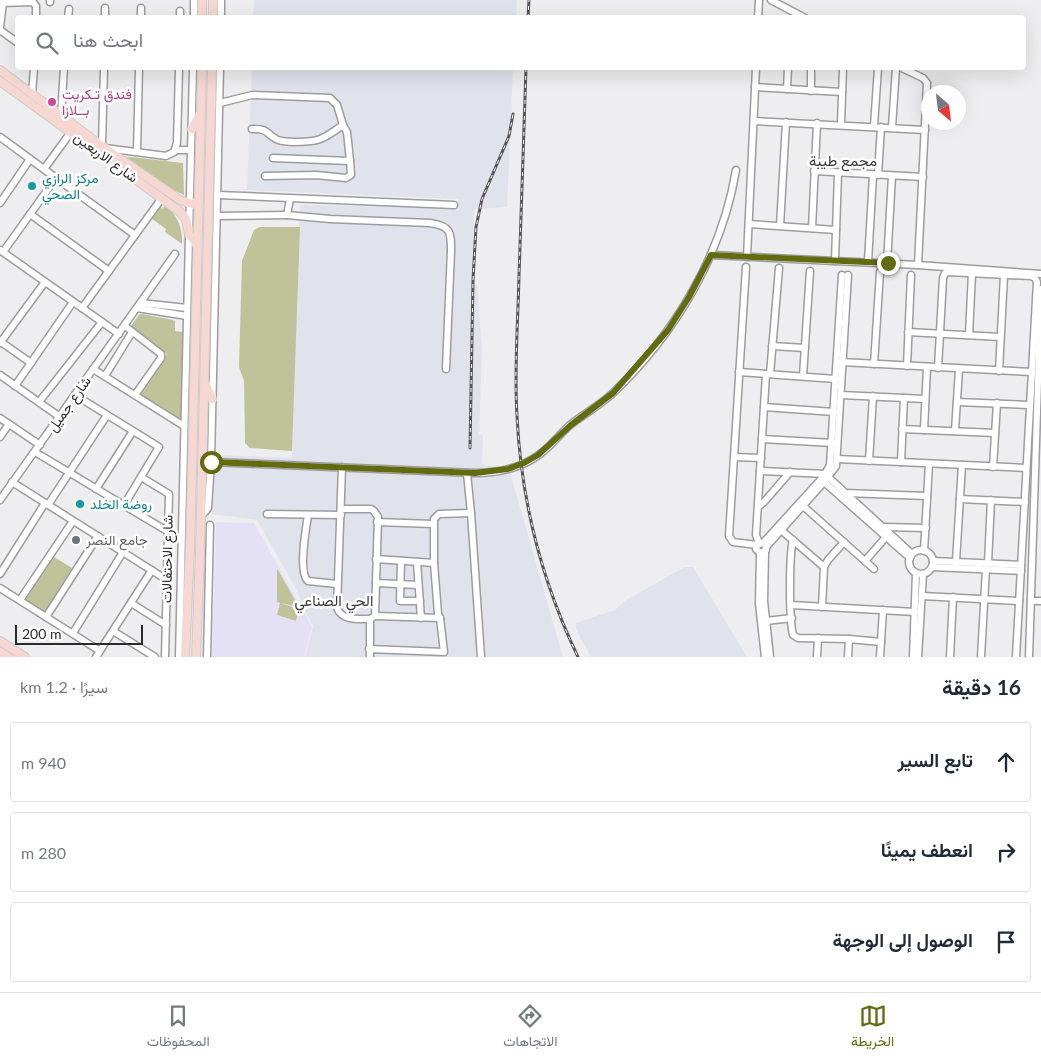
<!DOCTYPE html>
<html lang="ar">
<meta charset="utf-8">
<style>
:root{--surface:#fff;--page:#f2f2f3;--text:#1f2937;--muted:#747a83;--line:#e0e1e3;--accent:#626b10}
body{margin:0;font-family:Lato,Vazirmatn,sans-serif;background:var(--page);color:var(--text);direction:rtl}
.compass{position:absolute;left:921px;top:85px;width:45px;height:45px;border-radius:50%;background:var(--surface);box-shadow:0 5px 20px #0002;rotate:152deg}
.scale{position:absolute;left:15px;bottom:12px;width:128px;box-sizing:border-box;padding-left:5px;border:2px solid #2b2b2c;border-top:0;font-size:14px;line-height:18px;white-space:nowrap;color:#2b2b2c;-webkit-text-stroke:4px #fff;paint-order:stroke}
.stop{position:absolute;width:15px;height:15px;margin:-11px;border:4px solid #626b10;border-radius:50%;background:#fff}
.stop.end{background:#626b10;border-color:#fff;box-shadow:0 1px 5px #0008}
.list{margin:0;padding:0;list-style:none}
h2{display:flex;justify-content:space-between;align-items:center;height:65px;margin:0;padding:0 20px;font-size:21px}
h2 small{font-size:16px;font-weight:400;color:var(--muted)}
.list li{display:grid;grid-template-columns:32px 1fr auto;gap:15px;align-items:center;box-sizing:border-box;height:80px;margin:0 10px 10px;padding:0 10px;border:1px solid var(--line);border-radius:5px}
.list b{display:block;font-size:19px;white-space:nowrap}
.list em{font-size:16px;font-style:normal;color:var(--muted)}
.icon{flex:none;width:28px;height:28px;fill:none;stroke:currentColor;stroke-width:2;stroke-linecap:round;stroke-linejoin:round}
.map{position:relative;flex:none;width:1041px;height:657px;overflow:hidden;direction:ltr}
.search{position:absolute;background:var(--surface);box-shadow:0 5px 20px #0002;left:15px;right:15px;top:15px;height:55px;display:flex;align-items:center;gap:12px;box-sizing:border-box;padding:0 18px;border-radius:5px;color:var(--muted);font-size:19px}
.sheet{height:335px;background:var(--surface)}
nav{display:flex;justify-content:space-around;align-items:center;box-sizing:border-box;height:70px;border-top:1px solid var(--line);background:var(--surface);font-size:14px;color:var(--muted)}
nav a{display:grid;justify-items:center;gap:2px}
nav .on{color:var(--accent)}
.map>svg:first-child{display:block}
.commercial{fill:#e4e1f7}
.built{fill:#e0e2ec}
.green{fill:#c0c29a}
.lines{fill:none;stroke-linecap:round;stroke-linejoin:round}
.minor-casing{stroke:#9d9da0;stroke-width:9}
.major-casing{stroke:#ccc;stroke-width:10}
.minor{stroke:#fff;stroke-width:6}
.major{stroke:#f6d7d1;stroke-width:8}
.rail-casing{stroke:#575758;stroke-width:3}
.rail{stroke:#fff;stroke-width:1;stroke-dasharray:4;stroke-linecap:butt}
.route{stroke:#626b10;stroke-width:6}
.hotel-dot{fill:#d1479c;stroke:#fff;stroke-width:2}
.culture-dot{fill:#0f9aa8;stroke:#fff;stroke-width:2}
.worship-dot{fill:#6b7280;stroke:#fff;stroke-width:2}
.labels{text-anchor:middle;stroke-width:5;stroke-linejoin:round;paint-order:stroke}
.hotel-label{font-size:14px;fill:#b23c85;stroke:#fff;text-anchor:start}
.street-label{font-size:14px;fill:#2b2b2c;stroke:#fff}
.culture-label{font-size:14px;fill:#0d838f;stroke:#fff;text-anchor:start}
.worship-label{font-size:14px;fill:#5b616d;stroke:#fff;text-anchor:start}
.neighbourhood-label{font-size:15px;fill:#39393c;stroke:#fff}
</style>
<div class="map">
<svg width="1041" height="657" viewBox="0 0 1041 657">
<rect width="100%" height="100%" fill="#eeeef1"/>
<path class="commercial" d="M 216,522 L 254,523 L 312,627 L 304,657 L 212,657 Z"/>
<g class="built">
<path d="M 254,0 L 517,0 L 516,17 L 253,17 Z"/>
<path d="M 252,68 L 513,68 L 507,207 L 475,209 L 474,212 L 472,284 L 477,285 L 482,349 L 479,434 L 483,435 L 482,464 L 509,469 L 563,657 L 305,657 L 313,626 L 305,612 L 305,608 L 295,587 L 257,520 L 212,514 L 216,455 L 292,458 L 300,205 L 457,208 L 459,199 L 247,190 Z"/>
<path d="M 685,567 L 693,567 L 747,657 L 591,657 L 576,629 L 576,623 L 615,610 L 626,600 Z"/>
</g>
<g class="green">
<path d="M 130,157 L 183,163 L 184,195 L 164,186 L 122,158 Z"/>
<path d="M 165,206 C 177,213 183,229 182,244 L 165,232 L 166,229 L 152,219 L 161,207 L 162,209 Z"/>
<path d="M 260,227 L 300,227 L 292,451 L 250,448 L 245,443 L 244,381 L 239,367 L 242,261 L 254,230 Z"/>
<path d="M 142,314 L 173,320 L 175,321 L 175,331 L 183,332 L 181,420 L 140,396 L 167,354 L 130,327 L 139,315 Z"/>
<path d="M 54,557 L 72,568 L 44,613 L 25,600 Z"/>
<path d="M 277,570 L 278,570 L 299,607 L 277,602 Z"/>
<path d="M 280,603 L 299,609 L 296,621 L 277,615 Z"/>
</g>
<g class="lines">
<defs>
<g id="minor">
<path d="M 771,0 L 805,18"/>
<path d="M 50,2 L 50,0"/>
<path d="M 0,3 L 33,2 L 36,6 L 36,18"/>
<path d="M 68,18 L 69,9"/>
<path d="M 105,18 L 105,8"/>
<path d="M 141,18 L 141,8"/>
<path d="M 180,18 L 180,11"/>
<path d="M 194,18 L 194,0"/>
<path d="M 221,18 L 221,0"/>
<path d="M 758,18 L 759,0"/>
<path d="M 0,27 L 3,3"/>
<path d="M 0,30 L 18,43"/>
<path d="M 902,68 L 923,78 L 927,83 L 918,265"/>
<path d="M 755,87 L 842,92"/>
<path d="M 787,89 L 788,68"/>
<path d="M 811,91 L 811,68"/>
<path d="M 32,94 L 34,68"/>
<path d="M 220,103 L 252,95 L 330,98 L 337,105 L 343,125 C 321,141 318,142 292,142 C 286,141 281,142 276,139 C 264,132 269,129 252,129"/>
<path d="M 61,115 L 64,68"/>
<path d="M 754,121 L 925,130"/>
<path d="M 841,124 L 843,68"/>
<path d="M 874,126 L 878,68"/>
<path d="M 892,127 L 896,68"/>
<path d="M 0,137 L 56,178"/>
<path d="M 102,146 L 104,68"/>
<path d="M 105,148 L 166,156 L 174,152 L 177,143 L 179,68"/>
<path d="M 176,150 L 191,150"/>
<path d="M 137,152 L 139,68"/>
<path d="M 273,158 L 350,161 L 347,132 L 343,125"/>
<path d="M 44,169 L 71,132"/>
<path d="M 814,171 L 923,177"/>
<path d="M 878,175 L 881,127"/>
<path d="M 265,176 L 316,175 L 346,178 L 351,175 L 350,161"/>
<path d="M 218,195 L 454,205"/>
<path d="M 290,199 L 287,215 L 330,219 L 430,223 C 451,226 451,232 451,251 L 446,369"/>
<path d="M 0,203 L 30,159"/>
<path d="M 30,214 L 109,271"/>
<path d="M 217,216 L 287,215"/>
<path d="M 749,224 L 836,230"/>
<path d="M 780,226 L 786,122"/>
<path d="M 812,228 L 817,123"/>
<path d="M 0,250 L 119,334"/>
<path d="M 3,252 L 56,178 L 135,235"/>
<path d="M 711,255 L 918,265 L 1041,274"/>
<path d="M 747,257 L 756,68"/>
<path d="M 835,261 L 838,173"/>
<path d="M 868,262 L 873,175"/>
<path d="M 887,263 L 892,176"/>
<path d="M 746,267 L 729,536 L 733,542 L 757,545"/>
<path d="M 141,303 L 187,308"/>
<path d="M 82,308 L 162,198"/>
<path d="M 137,308 L 187,316"/>
<path d="M 125,326 L 161,354 L 161,358 L 135,395"/>
<path d="M 908,332 L 1000,337"/>
<path d="M 969,335 L 972,273"/>
<path d="M 1,342 L 31,363"/>
<path d="M 0,343 L 45,282"/>
<path d="M 772,346 L 805,348"/>
<path d="M 841,362 L 1032,372"/>
<path d="M 874,364 L 880,272"/>
<path d="M 907,366 L 911,275"/>
<path d="M 938,368 L 943,278 L 945,273 L 947,272 L 1031,276 L 1035,278 L 1037,282 L 1016,657"/>
<path d="M 93,369 L 184,426"/>
<path d="M 999,371 L 1004,275"/>
<path d="M 739,372 L 836,379"/>
<path d="M 770,374 L 779,268"/>
<path d="M 0,375 L 60,417"/>
<path d="M 105,376 L 132,332"/>
<path d="M 803,376 L 810,271"/>
<path d="M 15,386 L 73,302"/>
<path d="M 75,395 L 159,447 L 124,505"/>
<path d="M 841,395 L 925,399"/>
<path d="M 39,402 L 102,322"/>
<path d="M 957,402 L 1030,405"/>
<path d="M 764,407 L 834,412"/>
<path d="M 0,418 L 40,445"/>
<path d="M 902,429 L 995,433"/>
<path d="M 924,430 L 927,367"/>
<path d="M 955,431 L 959,369"/>
<path d="M 0,437 L 9,424"/>
<path d="M 762,439 L 833,443"/>
<path d="M 35,452 L 167,531"/>
<path d="M 734,457 L 761,458"/>
<path d="M 837,459 L 1026,468"/>
<path d="M 869,461 L 873,396"/>
<path d="M 211,462 L 475,473 C 497,473 522,468 540,454 C 551,446 560,434 570,425 C 584,414 600,405 613,393 C 675,334 722,255 736,170"/>
<path d="M 901,462 L 904,398"/>
<path d="M 342,467 L 337,608 C 342,621 358,619 370,619"/>
<path d="M 993,467 L 997,403"/>
<path d="M 760,471 L 826,474"/>
<path d="M 467,473 L 471,513 L 481,657"/>
<path d="M 141,477 L 169,494 L 165,657"/>
<path d="M 828,477 L 912,554"/>
<path d="M 12,482 L 167,580"/>
<path d="M 824,482 L 910,558"/>
<path d="M 96,489 L 133,431"/>
<path d="M 845,493 L 927,496"/>
<path d="M 960,499 L 1025,502"/>
<path d="M 0,500 L 175,254"/>
<path d="M 48,505 L 107,415"/>
<path d="M 803,506 L 874,569"/>
<path d="M 758,507 L 764,502 L 790,472"/>
<path d="M 341,509 L 371,509 L 374,511 L 378,517 L 375,616 L 370,619 L 370,657"/>
<path d="M 267,514 L 341,515"/>
<path d="M 201,515 L 205,512 L 208,508 L 211,462 L 220,68"/>
<path d="M 308,515 C 306,528 298,573 308,581 L 337,584"/>
<path d="M 377,522 L 433,524"/>
<path d="M 883,527 L 926,528"/>
<path d="M 781,530 L 824,567"/>
<path d="M 793,540 C 789,556 789,619 793,635 L 798,638 L 849,639 L 881,642"/>
<path d="M 759,543 L 756,535 L 766,374"/>
<path d="M 763,543 L 766,545 L 766,550 L 760,553 L 756,549 L 757,545 L 763,543 L 824,476 L 830,465 L 842,275"/>
<path d="M 766,547 L 824,482 L 836,466 L 848,275"/>
<circle cx="921" cy="562" r="12"/>
<path d="M 924,551 L 929,464"/>
<path d="M 765,552 L 764,601 L 770,657"/>
<path d="M 760,553 L 759,604 L 765,657"/>
<path d="M 376,559 L 434,563"/>
<path d="M 401,561 L 400,601 L 420,601"/>
<path d="M 865,561 L 886,537"/>
<path d="M 933,561 L 1021,565"/>
<path d="M 956,561 L 962,465"/>
<path d="M 417,562 L 421,618"/>
<path d="M 988,563 L 991,500"/>
<path d="M 932,567 L 1021,571"/>
<path d="M 0,574 L 45,503"/>
<path d="M 376,583 L 418,585"/>
<path d="M 0,588 L 100,651"/>
<path d="M 922,596 L 1019,601"/>
<path d="M 20,600 L 73,521"/>
<path d="M 1031,601 L 1041,601"/>
<path d="M 131,603 L 166,625"/>
<path d="M 791,605 L 915,612"/>
<path d="M 822,607 L 824,567 L 828,560 L 844,542"/>
<path d="M 375,616 L 440,618"/>
<path d="M 46,617 L 98,536"/>
<path d="M 766,621 L 792,618"/>
<path d="M 113,631 L 155,657"/>
<path d="M 73,633 L 123,552"/>
<path d="M 369,649 L 444,652 L 440,618 L 438,614 L 434,563 L 434,519 L 439,514 L 471,513"/>
<path d="M 96,657 L 152,570"/>
<path d="M 179,657 L 193,68"/>
<path d="M 207,657 L 210,525"/>
<path d="M 817,657 L 818,638"/>
<path d="M 848,657 L 849,639"/>
<path d="M 880,657 L 883,610"/>
<path d="M 913,657 L 916,573"/>
<path d="M 918,657 L 923,574"/>
<path d="M 950,657 L 953,597"/>
<path d="M 981,657 L 986,569"/>
<path d="M 1029,657 L 1041,289"/>
</g>
<g id="major">
<path d="M 202,18 L 202,0"/>
<path d="M 213,18 L 213,0"/>
<path d="M 0,70 L 99,144 L 180,200 L 192,204 L 199,202"/>
<path d="M 0,81 L 179,211 L 186,219 L 189,234 L 197,245"/>
<path d="M 192,129 L 200,114"/>
<path d="M 206,385 L 212,399"/>
<path d="M 0,641 L 25,657"/>
<path d="M 0,652 L 8,657"/>
<path d="M 185,657 L 190,551 L 202,68"/>
<path d="M 196,657 L 200,552 L 212,68"/>
</g>
</defs>
<use href="#minor" class="minor-casing"/>
<use href="#major" class="major-casing"/>
<use href="#minor" class="minor"/>
<use href="#major" class="major"/>
<defs>
<g id="rail">
<path d="M 528,18 L 529,0"/>
<path d="M 526,68 C 524,137 521,206 519,276 C 518,322 514,370 517,416 C 521,499 542,582 578,657"/>
<path d="M 470,448 L 473,280 L 476,227 L 482,199 L 509,136 L 513,114"/>
</g>
</defs>
<use href="#rail" class="rail-casing"/>
<use href="#rail" class="rail"/>
</g>
<g class="lines">
<path class="route" d="M 211,462 L 475,473 L 508,469 L 524,463 L 538,455 L 571,425 L 613,393 L 668,330 L 689,297 L 711,255 L 888,263"/>
</g>
<circle class="hotel-dot" cx="52" cy="102" r="5"/>
<g class="culture-dot">
<circle cx="32" cy="186" r="5"/>
<circle cx="80" cy="504" r="5"/>
</g>
<circle class="worship-dot" cx="76" cy="540" r="5"/>
<g class="labels">
<g class="hotel-label">
<text x="62" y="99">فندق تـكريت<tspan x="62" dy="16">بــلازا</tspan></text>
</g>
<g class="street-label">
<text transform="translate(106 157) rotate(36)" y="5">شارع الاربعين</text>
<text transform="translate(69 404) rotate(-55)" y="5">شارع جميل</text>
<text transform="translate(167 559) rotate(-89)" y="5">شارع الاحتفالات</text>
</g>
<g class="culture-label">
<text x="42" y="183">مركز الرازي<tspan x="42" dy="16">الصحي</tspan></text>
<text x="90" y="509">روضة الخلد</text>
</g>
<g class="worship-label">
<text x="86" y="545">جامع النصر</text>
</g>
<g class="neighbourhood-label">
<text x="843" y="166">مجمع طيبة</text>
<text x="334" y="606">الحي الصناعي</text>
</g>
</g>
</svg>
<svg class="compass" viewBox="-18 -18 36 36"><path d="M0-13l5 13h-10z" fill="#e53935"/><path d="M0 13l5-13h-10z" fill="#747a83"/></svg>
<div class="scale">200 m</div>
<div class="stop" style="left:211px;top:462px"></div>
<div class="stop end" style="left:888px;top:263px"></div>
<div class="search"><svg class="icon" aria-label="search" viewBox="0 0 24 24"><circle cx="10" cy="10" r="6"/><path d="M15 15l6 6"/></svg>ابحث هنا</div>
</div>
<section class="sheet">
<h2>16 دقيقة<small>سيرًا · 1.2 km</small></h2>
<ul class="list">
<li><svg class="icon" aria-label="ahead" viewBox="0 0 24 24"><path d="M12 20V5M6 11l6-6 6 6"/></svg><div><b>تابع السير</b></div><em>940 m</em></li>
<li><svg class="icon" aria-label="right" viewBox="0 0 24 24"><path d="M7 20v-9h11M14 6l5 5-5 5"/></svg><div><b>انعطف يمينًا</b></div><em>280 m</em></li>
<li><svg class="icon" aria-label="arrive" viewBox="0 0 24 24"><path d="M6 21V4h12l-3 4 3 4H6"/></svg><div><b>الوصول إلى الوجهة</b></div></li>
</ul>
</section>
<nav>
<a class="on"><svg class="icon" aria-label="map" viewBox="0 0 24 24"><path d="M3 6l6-2 6 2 6-2v14l-6 2-6-2-6 2zM9 4v14M15 6v14"/></svg>الخريطة</a>
<a><svg class="icon" aria-label="directions" viewBox="0 0 24 24"><path d="M12 3l9 9-9 9-9-9zM9 14v-3h6M13 9l2 2-2 2"/></svg>الاتجاهات</a>
<a><svg class="icon" aria-label="saved" viewBox="0 0 24 24"><path d="M7 4h10v16l-5-4-5 4z"/></svg>المحفوظات</a>
</nav>
